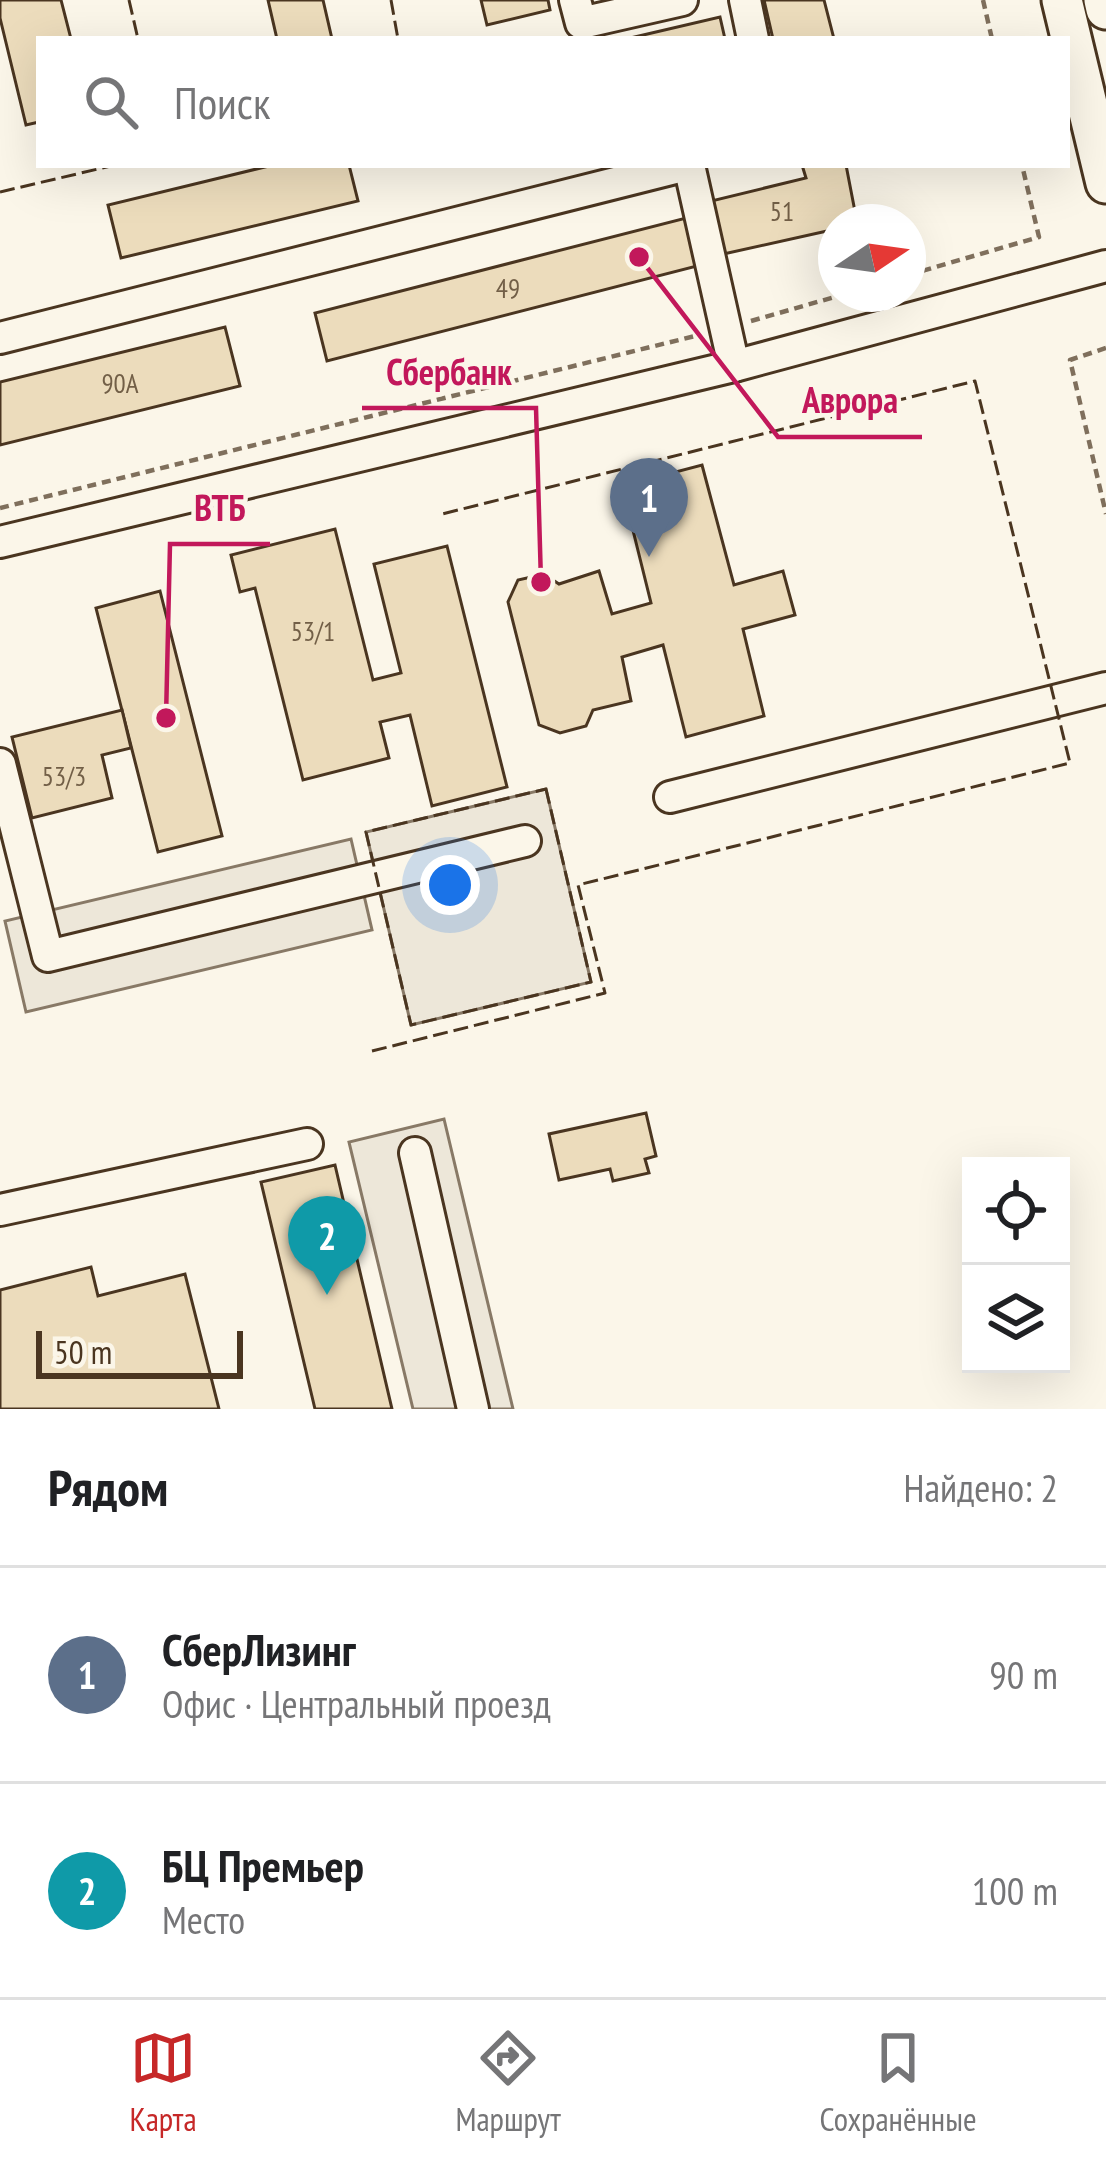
<!DOCTYPE html>
<html lang="ru">
<meta charset="utf-8">
<style>
:root{--surface:#fff;--page:#f2f2f2;--text:#202124;--muted:#757577;--line:#e0e0e0;--accent:#c62828}
body{margin:0;font-family:"PT Sans Narrow",sans-serif;background:var(--page);color:var(--text)}
.controls{position:absolute;right:36px;bottom:36px;display:grid;overflow:hidden;border-radius:0px;box-shadow:0 12px 48px #0002}
.controls button{width:108px;height:108px;display:grid;place-items:center;padding:0;border:0;border-bottom:3px solid var(--line);background:var(--surface);color:var(--text);font:60px sans-serif}
.compass{position:absolute;left:818px;top:204px;width:108px;height:108px;border-radius:50%;background:var(--surface);box-shadow:0 12px 48px #0002;rotate:77deg}
.scale{position:absolute;left:36px;bottom:30px;width:207px;box-sizing:border-box;padding-left:12px;border:6px solid #4a3520;border-top:0;font-size:33px;line-height:42px;white-space:nowrap;color:#4a3520;-webkit-text-stroke:9px #fbf6e9;paint-order:stroke}
.you{position:absolute;left:450px;top:885px;width:42px;height:42px;margin:-30px;border:9px solid #fff;border-radius:50%;background:#1a73e8;box-shadow:0 0 0 18px #1a73e833}
.badge{display:grid;place-items:center;width:78px;height:78px;border-radius:50%;background:var(--accent);color:#fff;font-size:39px;font-weight:700}
.pin{position:absolute;translate:-50% -99px;filter:drop-shadow(0 3px 6px #0008)}
.pin::after{content:'';position:absolute;top:63px;width:42px;height:36px;background:inherit;clip-path:polygon(0 0,100% 0,50% 100%)}
.list{margin:0;padding:0;list-style:none}
h2{display:flex;justify-content:space-between;align-items:center;height:156px;margin:0;padding:0 48px;font-size:51px}
h2 small{font-size:39px;font-weight:400;color:var(--muted)}
.list li{display:grid;grid-template-columns:78px 1fr auto;gap:36px;align-items:center;box-sizing:border-box;height:216px;padding:0 48px;border-top:3px solid var(--line)}
.list b{display:block;font-size:45px;white-space:nowrap}
.list p{margin:0;font-size:39px;white-space:nowrap;color:var(--muted)}
.list em{font-size:39px;font-style:normal;color:var(--muted)}
.icon{flex:none;width:66px;height:66px;fill:none;stroke:currentColor;stroke-width:2;stroke-linecap:round;stroke-linejoin:round}
.map{position:relative;flex:none;width:1106px;height:1409px;overflow:hidden}
.search{position:absolute;background:var(--surface);box-shadow:0 12px 48px #0002;left:36px;right:36px;top:36px;height:132px;display:flex;align-items:center;gap:30px;box-sizing:border-box;padding:0 42px;border-radius:0px;color:var(--muted);font-size:45px}
.sheet{height:588px;background:var(--surface)}
nav{display:flex;justify-content:space-around;align-items:center;box-sizing:border-box;height:168px;border-top:3px solid var(--line);background:var(--surface);font-size:33px;color:var(--muted)}
nav a{display:grid;justify-items:center;gap:6px}
nav .on{color:var(--accent)}
.map>svg:first-child{display:block}
.parking{fill:#ede7d9;stroke:#887966;stroke-width:3}
.building{fill:#ecdcbc;stroke:#4a3520;stroke-width:3}
.lines{fill:none;stroke-linecap:round;stroke-linejoin:round}
.minor-casing{stroke:#4a3520;stroke-width:36}
.major-casing{stroke:#4a3520;stroke-width:45}
.path{stroke:#7f6f5c;stroke-width:4.5;stroke-dasharray:9 6;stroke-linecap:butt}
.minor{stroke:#fbf6e9;stroke-width:30}
.major{stroke:#fbf6e9;stroke-width:39}
.fence{stroke:#4a3520;stroke-width:3;stroke-dasharray:15 6;stroke-linecap:butt}
.labels{text-anchor:middle;stroke-width:9;stroke-linejoin:round;paint-order:stroke}
.number-label{font-size:27px;fill:#725f47}
.leader{fill:none;stroke:#c2185b;stroke-width:4.5}
.callout-dot{fill:#c2185b;stroke:#fbf6e9;stroke-width:4.5}
.callout-label{font-size:36px;text-anchor:middle;font-weight:bold;fill:#c2185b;stroke:#fbf6e9;stroke-width:9;stroke-linejoin:round;paint-order:stroke}
</style>
<div class="map">
<svg width="1106" height="1409" viewBox="0 0 1106 1409">
<rect width="100%" height="100%" fill="#fbf6e9"/>
<g class="parking">
<path d="M 546,789 L 591,982 L 411,1025 L 366,832 Z"/>
<path d="M 351,839 L 372,930 L 26,1012 L 5,921 Z"/>
<path d="M 444,1119 L 513,1409 L 413,1409 L 349,1142 Z"/>
</g>
<g class="building">
<path d="M 0,0 L 61,0 L 71,39 L 39,39 L 39,122 L 26,125 L 0,18 Z"/>
<path d="M 268,0 L 323,0 L 332,39 L 277,39 Z"/>
<path d="M 481,0 L 548,0 L 550,10 L 487,25 Z"/>
<path d="M 764,0 L 824,0 L 834,39 L 773,39 Z"/>
<path d="M 720,17 L 725,39 L 626,39 Z"/>
<path d="M 273,165 L 349,165 L 358,201 L 121,258 L 108,205 Z"/>
<path d="M 802,165 L 846,165 L 857,222 L 836,222 L 836,229 L 719,255 L 707,202 L 806,178 Z"/>
<path d="M 690,217 L 701,265 L 327,361 L 315,313 Z"/>
<path d="M 225,327 L 240,386 L 0,445 L 0,382 Z"/>
<path d="M 702,465 L 734,585 L 783,571 L 795,615 L 743,629 L 764,716 L 686,737 L 663,645 L 622,657 L 631,701 L 593,710 L 586,726 L 560,733 L 539,725 L 508,602 L 518,580 L 544,574 L 559,584 L 599,571 L 612,614 L 651,603 L 622,486 Z"/>
<path d="M 335,529 L 373,680 L 401,673 L 374,564 L 447,546 L 507,787 L 432,806 L 410,715 L 380,722 L 389,758 L 303,780 L 255,588 L 240,592 L 231,555 Z"/>
<path d="M 160,591 L 222,836 L 158,852 L 96,608 Z"/>
<path d="M 122,710 L 131,748 L 102,755 L 112,798 L 32,818 L 12,737 Z"/>
<path d="M 646,1113 L 656,1156 L 645,1159 L 649,1173 L 613,1181 L 610,1169 L 559,1180 L 549,1134 Z"/>
<path d="M 335,1165 L 392,1409 L 315,1409 L 261,1182 Z"/>
<path d="M 91,1267 L 98,1296 L 185,1274 L 219,1409 L 0,1409 L 0,1290 Z"/>
</g>
<g class="lines">
<defs>
<g id="minor">
<path d="M 575,0 L 581,23 L 682,0"/>
<path d="M 745,0 L 753,39"/>
<path d="M 689,165 L 734,366"/>
<path d="M 0,338 L 687,165"/>
<path d="M 0,542 L 734,366 L 1106,266"/>
<path d="M 0,764 L 48,956 L 525,841"/>
<path d="M 670,797 L 1106,688"/>
<path d="M 415,1153 L 473,1409"/>
<path d="M 0,1210 L 307,1144"/>
</g>
<g id="major">
<path d="M 1062,0 L 1106,183"/>
<path d="M 1104,0 L 1106,9"/>
</g>
</defs>
<use href="#minor" class="minor-casing"/>
<use href="#major" class="major-casing"/>
<g class="path">
<path d="M 983,0 L 992,39"/>
<path d="M 908,275 L 1039,237 L 1022,165"/>
<path d="M 751,321 L 845,294"/>
<path d="M 1106,348 L 1070,360 L 1106,514"/>
<path d="M 0,508 L 699,335"/>
</g>
<use href="#minor" class="minor"/>
<use href="#major" class="major"/>
<g class="fence">
<path d="M 129,0 L 138,39"/>
<path d="M 391,0 L 398,39"/>
<path d="M 0,192 L 115,165"/>
<path d="M 546,789 L 591,982 L 411,1025 L 366,832 Z"/>
<path d="M 372,1051 L 605,993 L 578,885 L 1070,763 L 975,381 L 442,514"/>
</g>
</g>
<g class="labels">
<g class="number-label">
<text x="782" y="221">51</text>
<text x="508" y="298">49</text>
<text x="120" y="393">90А</text>
<text x="313" y="641">53/1</text>
<text x="64" y="786">53/3</text>
</g>
</g>
<path class="leader" d="M541 582L536 408H362M639 257L778 437H922M166 718L170 544H270"/>
<g class="callout-dot">
<circle cx="541" cy="582" r="12"/>
<circle cx="639" cy="257" r="12"/>
<circle cx="166" cy="718" r="12"/>
</g>
<g class="callout-label">
<text x="449" y="385">Сбербанк</text>
<text x="850" y="413">Аврора</text>
<text x="220" y="521">ВТБ</text>
</g>
</svg>
<div class="controls">
<button><svg class="icon" aria-label="locate" viewBox="0 0 24 24"><circle cx="12" cy="12" r="6"/><path d="M12 2v4M12 18v4M2 12h4M18 12h4"/></svg></button>
<button><svg class="icon" aria-label="layers" viewBox="0 0 24 24"><path d="M12 4l9 5-9 5-9-5zM3 14l9 5 9-5"/></svg></button>
</div>
<svg class="compass" viewBox="-18 -18 36 36"><path d="M0-13l5 13h-10z" fill="#e53935"/><path d="M0 13l5-13h-10z" fill="#757577"/></svg>
<div class="scale">50 m</div>
<div class="you"></div>
<div class="pin badge" style="left:649px;top:557px;background:#5c6f8a">1</div>
<div class="pin badge" style="left:327px;top:1295px;background:#0f9aa8">2</div>
<div class="search"><svg class="icon" aria-label="search" viewBox="0 0 24 24"><circle cx="10" cy="10" r="6"/><path d="M15 15l6 6"/></svg>Поиск</div>
</div>
<section class="sheet">
<h2>Рядом<small>Найдено: 2</small></h2>
<ul class="list">
<li><span class="badge" style="background:#5c6f8a">1</span><div><b>СберЛизинг</b><p>Офис · Центральный проезд</p></div><em>90 m</em></li>
<li><span class="badge" style="background:#0f9aa8">2</span><div><b>БЦ Премьер</b><p>Место</p></div><em>100 m</em></li>
</ul>
</section>
<nav>
<a class="on"><svg class="icon" aria-label="map" viewBox="0 0 24 24"><path d="M3 6l6-2 6 2 6-2v14l-6 2-6-2-6 2zM9 4v14M15 6v14"/></svg>Карта</a>
<a><svg class="icon" aria-label="directions" viewBox="0 0 24 24"><path d="M12 3l9 9-9 9-9-9zM9 14v-3h6M13 9l2 2-2 2"/></svg>Маршрут</a>
<a><svg class="icon" aria-label="saved" viewBox="0 0 24 24"><path d="M7 4h10v16l-5-4-5 4z"/></svg>Сохранённые</a>
</nav>
